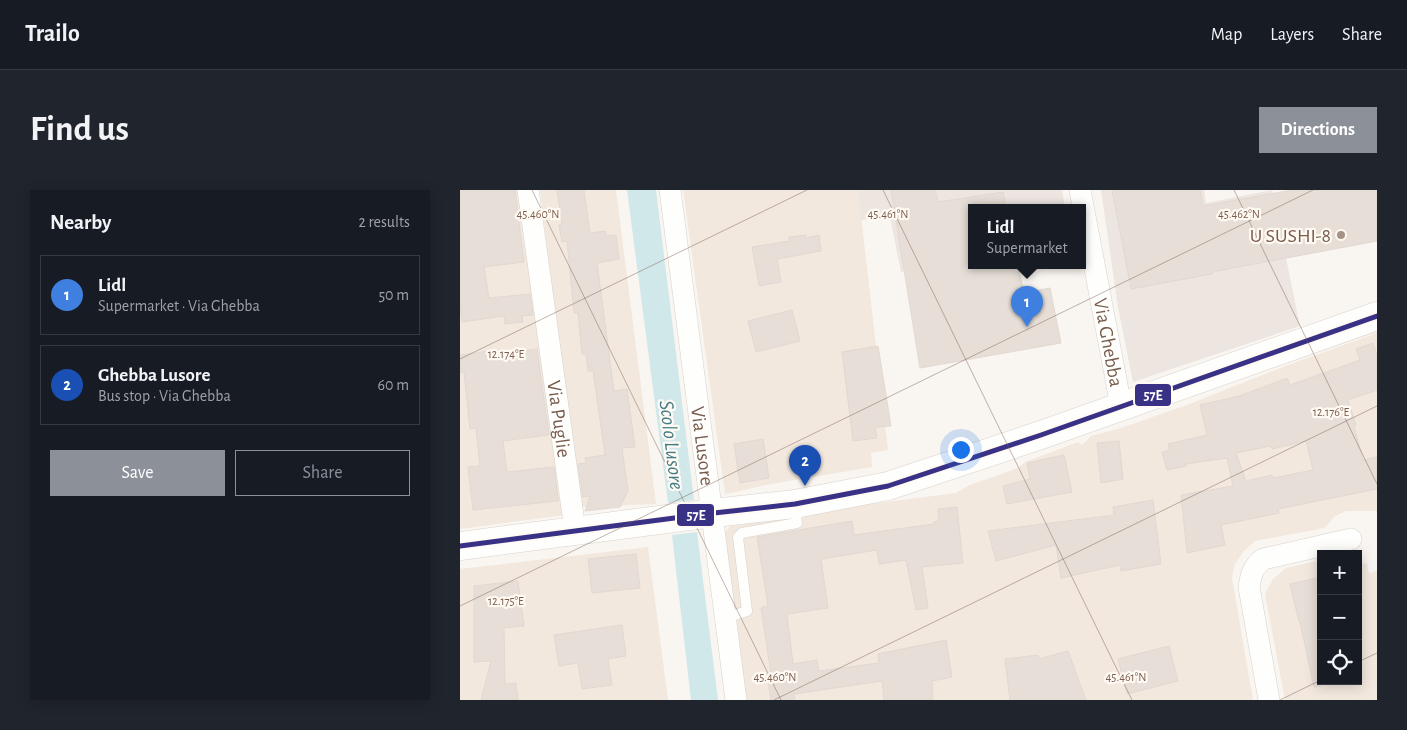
<!DOCTYPE html>
<meta charset="utf-8">
<style>
:root{--surface:#171b24;--page:#20242c;--text:#f1f3f6;--muted:#9ea1a6;--line:#363941;--accent:#8c9099}
body{margin:0;font-family:"Alegreya Sans",sans-serif;background:var(--page);color:var(--text)}
.controls{position:absolute;right:15px;bottom:15px;display:grid;overflow:hidden;border-radius:0px;box-shadow:0 2px 12px #0003}
.controls button{width:45px;height:45px;display:grid;place-items:center;padding:0;border:0;border-bottom:1px solid var(--line);background:var(--surface);color:var(--text);font:25px sans-serif}
.you{position:absolute;left:500px;top:259px;width:18px;height:18px;margin:-12px;border:4px solid #fff;border-radius:50%;background:#1a73e8;box-shadow:0 0 0 8px #1a73e833}
.badge{display:grid;place-items:center;width:32px;height:32px;border-radius:50%;background:var(--accent);color:#fff;font-size:16px;font-weight:700}
.pin{position:absolute;translate:-50% -41px;filter:drop-shadow(0 1px 2px #0008)}
.pin::after{content:'';position:absolute;top:26px;width:18px;height:15px;background:inherit;clip-path:polygon(0 0,100% 0,50% 100%)}
.popup{position:absolute;left:508px;top:14px;width:118px;height:65px;box-sizing:border-box;display:grid;place-content:center;border-radius:0px;background:var(--surface);filter:drop-shadow(0 1px 4px #0005);font-size:16px;white-space:nowrap;color:var(--muted)}
.popup b{font-size:19px;color:var(--text)}
.popup::after{content:'';position:absolute;left:50%;top:100%;margin-left:-10px;border:10px solid transparent;border-top-color:var(--surface)}
.list{margin:0;padding:0;list-style:none}
h2{display:flex;justify-content:space-between;align-items:center;height:65px;margin:0;padding:0 20px;font-size:21px}
h2 small{font-size:16px;font-weight:400;color:var(--muted)}
.list li{display:grid;grid-template-columns:32px 1fr auto;gap:15px;align-items:center;box-sizing:border-box;height:80px;margin:0 10px 10px;padding:0 10px;border:1px solid var(--line);border-radius:0px}
.list b{display:block;font-size:19px;white-space:nowrap}
.list p{margin:0;font-size:16px;white-space:nowrap;color:var(--muted)}
.list em{font-size:16px;font-style:normal;color:var(--muted)}
.actions{display:flex;gap:10px;padding:15px 20px}
.actions a{flex:1;padding:11px 0;border:1px solid var(--accent);border-radius:0px;text-align:center;font-size:18px;color:var(--accent)}
.actions .main{background:var(--accent);color:#fff}
.icon{flex:none;width:28px;height:28px;fill:none;stroke:currentColor;stroke-width:2;stroke-linecap:round;stroke-linejoin:round}
.map{position:relative;flex:none;width:917px;height:510px;overflow:hidden;border-radius:0px}
header{display:flex;align-items:center;gap:30px;box-sizing:border-box;height:70px;padding:0 25px;background:var(--surface);border-bottom:1px solid var(--line)}
header strong{font-size:24px}
nav{display:flex;gap:28px;margin-inline-start:auto;font-size:18px}
.intro{display:flex;align-items:center;justify-content:space-between;box-sizing:border-box;height:120px;padding:0 30px}
h1{margin:0;font-size:35px}
.button{padding:12px 22px;border-radius:0px;background:var(--accent);color:#fff;font-size:18px;font-weight:700}
main{display:flex;gap:30px;padding:0 30px}
aside{flex:1;background:var(--surface);border-radius:0px;box-shadow:0 2px 12px #0003}
.map>svg:first-child{display:block}
.residential{fill:#f2e8de}
.industrial{fill:#ede5e0}
.water{fill:#d0e8ea}
.building{fill:#e6ded7;stroke:#e2d8d2;fill-rule:evenodd}
.lines{fill:none;stroke-linecap:round;stroke-linejoin:round}
.lane-casing{stroke:#d7d1cb;stroke-width:11}
.street-casing{stroke:#d7d1cb;stroke-width:22}
.secondary-casing{stroke:#d9d2cb;stroke-width:29}
.lane{stroke:#fefefd;stroke-width:10}
.street{stroke:#fefefd;stroke-width:21}
.secondary{stroke:#fefefd;stroke-width:28}
.bus-1-casing{stroke:#fffaf3;stroke-width:9}
.bus-1{stroke:#393185;stroke-width:5}
.ticks{fill:none;stroke:#7a5c4d;stroke-width:1;stroke-opacity:0.45}
.poi-dot{fill:#a69286;stroke:#fffaf3;stroke-width:2}
.labels{text-anchor:middle;stroke-width:4.5;stroke-linejoin:round;paint-order:stroke}
.poi-label{font-size:20px;fill:#7a5c4d;stroke:#fffaf3;text-anchor:end}
.street-label{font-size:20px;fill:#7a5c4d;stroke:#fffaf3}
.water-label{font-size:21px;font-style:italic;fill:#437c86;stroke:#fffaf3}
.ticks-label{font-size:12px;text-anchor:middle;fill:#7a5c4d;stroke:#fffaf3;stroke-width:4.5;stroke-linejoin:round;paint-order:stroke}
.line-badge{stroke:#fffaf3;stroke-width:2}
.badge-label{font-size:14px;text-anchor:middle;font-weight:bold;fill:#fff}
</style>
<header>
<strong>Trailo</strong>
<nav><a>Map</a><a>Layers</a><a>Share</a></nav>
</header>
<div class="intro"><h1>Find us</h1><a class="button">Directions</a></div>
<main>
<aside>
<h2>Nearby<small>2 results</small></h2>
<ul class="list">
<li><span class="badge" style="background:#3f7fe0">1</span><div><b>Lidl</b><p>Supermarket · Via Ghebba</p></div><em>50 m</em></li>
<li><span class="badge" style="background:#1a4fb4">2</span><div><b>Ghebba Lusore</b><p>Bus stop · Via Ghebba</p></div><em>60 m</em></li>
</ul>
<div class="actions"><a class="main">Save</a><a>Share</a></div>
</aside>
<div class="map">
<svg width="917" height="510" viewBox="0 0 917 510">
<rect width="100%" height="100%" fill="#f9f5f0"/>
<g class="residential">
<path d="M 0,0 L 61,0 L 105,325 L 0,339 Z"/>
<path d="M 80,0 L 156,0 L 196,314 L 119,317 Z"/>
<path d="M 223,0 L 398,0 L 428,260 L 411,263 L 412,277 L 311,294 L 265,304 Z"/>
<path d="M 917,143 L 917,321 L 886,321 L 875,326 L 865,338 L 795,351 L 783,362 L 775,374 L 772,388 L 793,510 L 282,510 L 264,343 L 270,336 L 380,318 L 496,303 L 510,295 L 558,278 L 565,272 L 618,252 L 622,255 L 631,246 L 658,239 L 727,215 L 828,175 Z"/>
<path d="M 188,357 L 208,510 L 0,510 L 0,379 Z"/>
<path d="M 861,370 L 861,491 L 898,491 L 898,375 L 907,373 L 909,384 L 917,380 L 917,510 L 825,510 L 805,404 L 813,389 L 826,378 Z"/>
</g>
<g class="industrial">
<path d="M 398,0 L 602,0 L 605,18 L 512,18 L 512,70 L 441,82 L 430,27 L 401,30 Z"/>
<path d="M 641,0 L 744,0 L 746,13 L 812,0 L 840,136 L 673,192 L 658,117 Z"/>
</g>
<g class="water">
<path d="M 167,0 L 196,0 L 234,310 L 208,313 Z"/>
<path d="M 237,342 L 258,510 L 231,510 L 212,345 Z"/>
</g>
<g class="building">
<path d="M 0,0 L 55,0 L 64,72 L 24,77 L 29,108 L 70,104 L 73,125 L 62,126 L 63,132 L 45,134 L 44,126 L 2,132 L 0,117 Z"/>
<path d="M 97,0 L 124,0 L 130,43 L 146,41 L 146,46 L 156,45 L 159,69 L 137,73 L 154,201 L 167,199 L 175,257 L 162,258 L 168,301 L 160,317 L 125,321 L 130,306 L 123,307 L 118,274 L 126,273 L 125,268 L 145,265 L 133,181 L 128,181 L 126,164 L 122,164 L 118,123 L 114,123 L 107,51 L 102,52 L 99,35 L 102,34 Z"/>
<path d="M 431,0 L 475,0 L 478,12 L 543,2 L 546,18 L 512,18 L 512,76 L 558,76 L 564,103 L 590,98 L 601,153 L 460,178 Z"/>
<path d="M 652,0 L 740,0 L 743,16 L 832,0 L 917,0 L 917,51 L 752,82 L 752,84 L 671,99 Z"/>
<path d="M 346,45 L 346,48 L 359,45 L 361,61 L 317,69 L 321,92 L 299,96 L 292,57 L 329,51 L 329,47 Z"/>
<path d="M 332,120 L 340,151 L 296,162 L 288,131 Z"/>
<path d="M 913,153 L 917,165 L 917,200 L 888,210 L 896,235 L 894,236 L 903,270 L 917,267 L 917,299 L 818,319 L 819,323 L 761,335 L 765,355 L 727,363 L 721,305 L 773,296 L 767,268 L 726,274 L 726,276 L 707,280 L 702,262 L 710,260 L 708,254 L 747,245 L 740,215 L 779,206 L 827,188 L 830,195 L 900,170 L 896,159 ZM 846,251 L 853,280 L 813,288 L 812,285 L 786,291 L 776,263 L 811,256 L 812,259 Z"/>
<path d="M 418,156 L 431,236 L 415,237 L 417,248 L 393,251 L 382,162 Z"/>
<path d="M 77,159 L 89,245 L 43,251 L 47,282 L 94,277 L 98,311 L 13,320 L 8,277 L 20,276 L 16,238 L 10,239 L 4,182 L 0,183 L 0,165 L 29,161 L 30,165 Z"/>
<path d="M 303,249 L 309,288 L 280,293 L 274,254 Z"/>
<path d="M 659,251 L 663,289 L 641,293 L 637,253 Z"/>
<path d="M 604,265 L 612,302 L 547,314 L 543,296 L 570,289 L 567,273 Z"/>
<path d="M 693,310 L 701,374 L 661,381 L 660,375 L 601,388 L 596,355 L 536,371 L 528,341 L 654,325 L 653,317 Z"/>
<path d="M 497,317 L 503,373 L 462,377 L 468,418 L 456,420 L 446,370 L 419,374 L 417,360 L 361,369 L 368,418 L 327,424 L 333,474 L 357,470 L 359,481 L 419,473 L 418,464 L 486,450 L 492,487 L 472,491 L 473,510 L 424,510 L 422,491 L 334,504 L 335,510 L 311,510 L 307,485 L 311,484 L 301,418 L 308,416 L 297,347 L 392,331 L 394,345 L 474,334 L 474,332 L 479,331 L 478,319 Z"/>
<path d="M 176,364 L 180,398 L 132,403 L 128,369 Z"/>
<path d="M 861,387 L 861,496 L 854,497 L 840,432 L 839,432 L 830,394 Z"/>
<path d="M 58,391 L 64,436 L 44,438 L 45,494 L 56,493 L 58,510 L 21,510 L 31,471 L 14,472 L 14,396 Z"/>
<path d="M 162,435 L 166,466 L 148,469 L 152,495 L 122,499 L 118,473 L 99,476 L 94,445 Z"/>
<path d="M 709,456 L 718,491 L 667,504 L 658,469 Z"/>
<path d="M 608,461 L 626,510 L 550,510 L 545,469 L 578,465 L 579,469 Z"/>
</g>
<g class="lines">
<defs>
<path id="lane" d="M 266,428 L 287,421 L 278,347 L 282,343 L 337,333 L 335,315"/>
<g id="street">
<path id="s1" d="M 68,0 L 115,340"/>
<path id="s2" d="M 210,0 L 276,510"/>
<path id="s3" d="M 620,0 L 661,216"/>
<path d="M 809,510 L 789,397 C 791,384 793,377 803,369 L 891,349"/>
</g>
<path id="secondary" d="M 0,356 L 245,324 L 335,314 L 428,296 L 581,245 L 917,126"/>
</defs>
<use href="#lane" class="lane-casing"/>
<use href="#street" class="street-casing"/>
<use href="#secondary" class="secondary-casing"/>
<use href="#lane" class="lane"/>
<use href="#street" class="street"/>
<use href="#secondary" class="secondary"/>
<defs>
<path id="bus-1" d="M 0,356 L 245,324 L 335,314 L 428,296 L 581,245 L 917,126"/>
</defs>
<use href="#bus-1" class="bus-1-casing"/>
<use href="#bus-1" class="bus-1"/>
</g>
<path class="ticks" d="M 72,0 L 321,510M 423,0 L 672,510M 774,0 L 917,294M 0,169 L 347,0M 0,416 L 853,0M 898,472 L 917,463M 314,510 L 917,216M 820,510 L 861,490"/>
<circle class="poi-dot" cx="881" cy="45" r="5"/>
<g class="labels">
<g class="poi-label">
<text x="871" y="52">U SUSHI-8</text>
</g>
<g class="street-label">
<text dy="7" stroke="none"><textPath href="#s3" startOffset="155">Via Ghebba</textPath></text>
<text dy="7" stroke="none"><textPath href="#s1" startOffset="231">Via Puglie</textPath></text>
<text dy="7" stroke="none"><textPath href="#s2" startOffset="258">Via Lusore</textPath></text>
</g>
<g class="water-label">
<text transform="translate(212 255) rotate(83)" y="7">Scolo Lusore</text>
</g>
</g>
<g class="ticks-label">
<text x="78" y="28">45.460°N</text>
<text x="428" y="28">45.461°N</text>
<text x="779" y="28">45.462°N</text>
<text x="46" y="168">12.174°E</text>
<text x="871" y="226">12.176°E</text>
<text x="46" y="415">12.175°E</text>
<text x="315" y="491">45.460°N</text>
<text x="666" y="491">45.461°N</text>
</g>
<g class="line-badge">
<rect x="674" y="193" width="38" height="24" rx="5" fill="#393185"/>
<rect x="216" y="313" width="39" height="24" rx="5" fill="#393185"/>
</g>
<g class="badge-label">
<text x="693" y="210">57E</text>
<text x="236" y="330">57E</text>
</g>
</svg>
<div class="controls">
<button>+</button>
<button>−</button>
<button><svg class="icon" aria-label="locate" viewBox="0 0 24 24"><circle cx="12" cy="12" r="6"/><path d="M12 2v4M12 18v4M2 12h4M18 12h4"/></svg></button>
</div>
<div class="you"></div>
<div class="pin badge" style="left:567px;top:137px;background:#3f7fe0">1</div>
<div class="popup"><b>Lidl</b>Supermarket</div>
<div class="pin badge" style="left:345px;top:296px;background:#1a4fb4">2</div>
</div>
</main>
